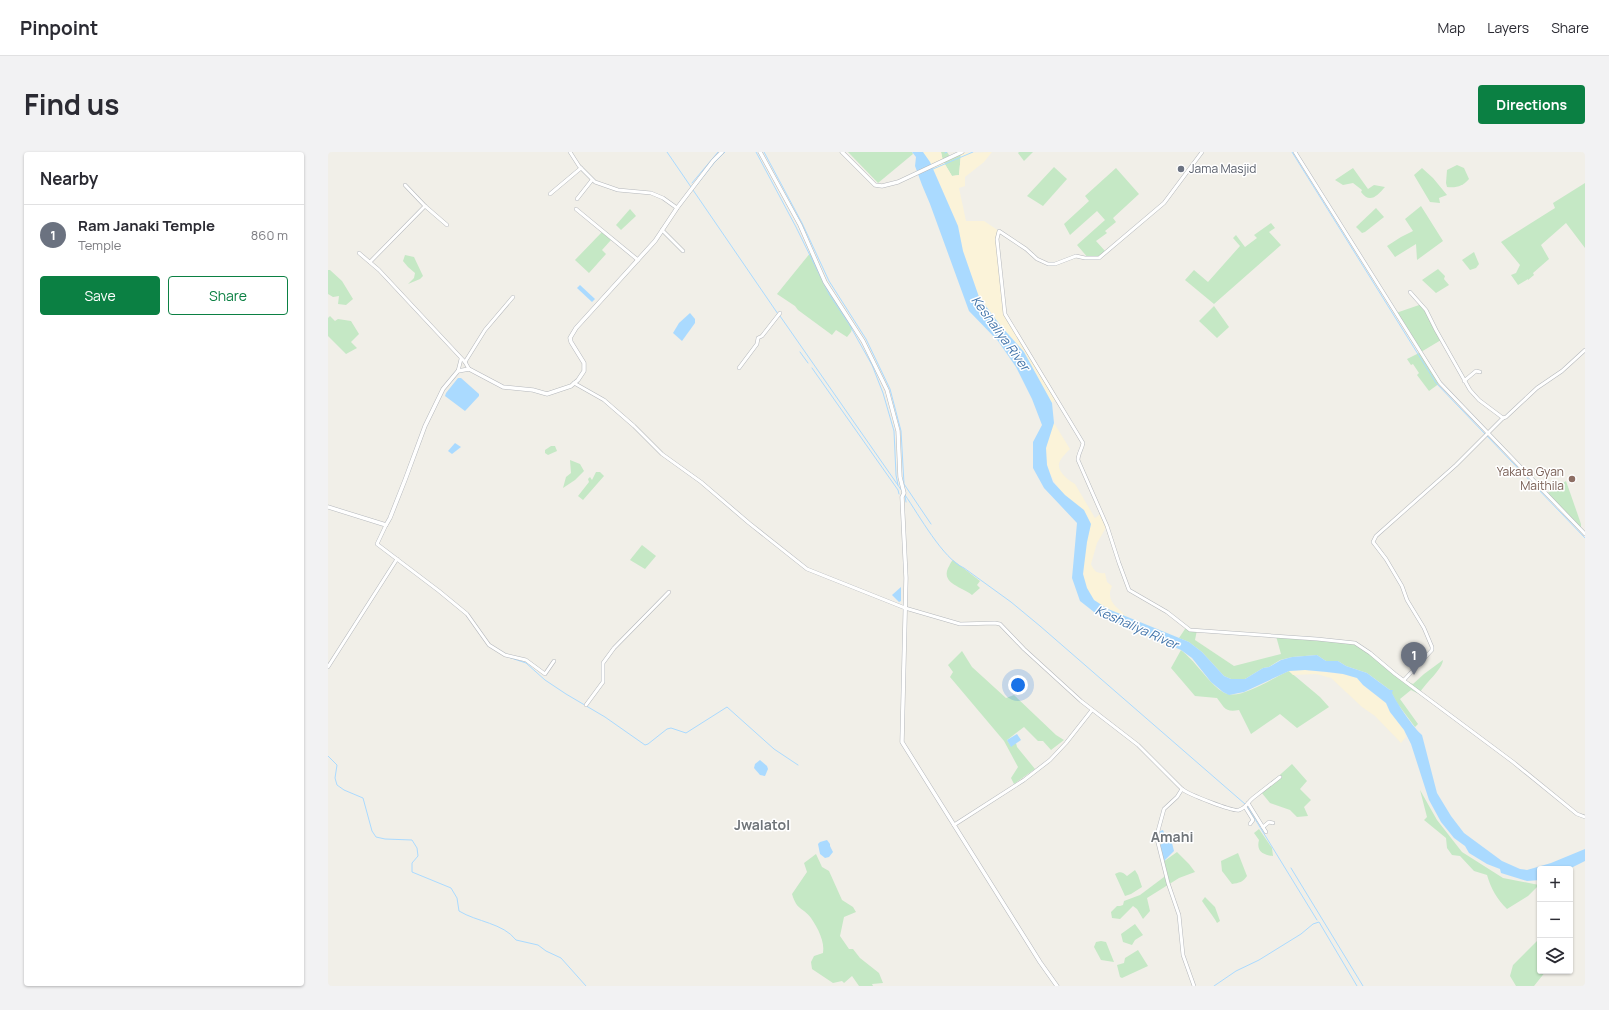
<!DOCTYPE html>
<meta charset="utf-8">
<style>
:root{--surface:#fff;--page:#f2f2f3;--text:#2b2b33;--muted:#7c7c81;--line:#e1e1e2;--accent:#0b8043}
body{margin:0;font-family:Manrope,sans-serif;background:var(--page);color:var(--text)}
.controls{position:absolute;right:12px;bottom:12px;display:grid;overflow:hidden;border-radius:4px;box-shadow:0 1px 3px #0004}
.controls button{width:36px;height:36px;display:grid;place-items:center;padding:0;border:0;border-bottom:1px solid var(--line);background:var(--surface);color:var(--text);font:20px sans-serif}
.you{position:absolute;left:690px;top:533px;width:14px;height:14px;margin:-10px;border:3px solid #fff;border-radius:50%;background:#1a73e8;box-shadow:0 0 0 6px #1a73e833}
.badge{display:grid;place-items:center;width:26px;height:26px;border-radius:50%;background:var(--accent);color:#fff;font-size:13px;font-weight:700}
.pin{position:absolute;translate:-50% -33px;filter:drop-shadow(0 1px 2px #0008)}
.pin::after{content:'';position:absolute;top:21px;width:14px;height:12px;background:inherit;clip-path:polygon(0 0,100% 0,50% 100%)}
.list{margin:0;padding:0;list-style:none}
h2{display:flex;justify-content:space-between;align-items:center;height:52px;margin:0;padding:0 16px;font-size:17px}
h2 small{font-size:13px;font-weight:400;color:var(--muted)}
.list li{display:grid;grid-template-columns:26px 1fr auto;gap:12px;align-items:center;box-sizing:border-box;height:60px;padding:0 16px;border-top:1px solid var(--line)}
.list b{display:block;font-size:15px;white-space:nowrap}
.list p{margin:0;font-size:13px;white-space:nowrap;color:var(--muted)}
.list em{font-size:13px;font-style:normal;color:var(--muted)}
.actions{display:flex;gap:8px;padding:12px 16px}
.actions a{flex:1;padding:9px 0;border:1px solid var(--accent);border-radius:4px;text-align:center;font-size:14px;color:var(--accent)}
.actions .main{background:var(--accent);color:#fff}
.icon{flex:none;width:22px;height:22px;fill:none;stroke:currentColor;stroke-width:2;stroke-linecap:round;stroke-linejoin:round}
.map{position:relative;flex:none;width:1257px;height:834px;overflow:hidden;border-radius:4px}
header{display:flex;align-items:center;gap:24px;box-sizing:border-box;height:56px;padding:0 20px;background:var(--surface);border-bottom:1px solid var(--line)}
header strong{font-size:19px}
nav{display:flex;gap:22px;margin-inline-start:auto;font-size:14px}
.intro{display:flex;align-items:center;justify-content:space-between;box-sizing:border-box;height:96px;padding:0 24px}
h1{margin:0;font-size:28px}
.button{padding:10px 18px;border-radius:4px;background:var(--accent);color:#fff;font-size:14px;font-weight:700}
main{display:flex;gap:24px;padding:0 24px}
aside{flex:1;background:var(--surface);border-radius:4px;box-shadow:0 1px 3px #0004}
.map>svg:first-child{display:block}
.green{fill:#c5e8c5}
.sand{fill:#fbf3d9}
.water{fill:#aadaff}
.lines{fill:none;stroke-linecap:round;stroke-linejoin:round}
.stream{stroke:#aadaff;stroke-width:1}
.minor-casing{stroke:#b5b8bc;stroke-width:4}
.tertiary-casing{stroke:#b5b8bc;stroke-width:4.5}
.minor{stroke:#fff;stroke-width:3}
.tertiary{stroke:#fff;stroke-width:3.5}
.worship-dot{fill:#6b7280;stroke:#fff;stroke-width:1.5}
.education-dot{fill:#8d6e63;stroke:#fff;stroke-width:1.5}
.labels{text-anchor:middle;stroke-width:3;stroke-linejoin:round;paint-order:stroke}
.worship-label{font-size:12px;fill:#5b616d;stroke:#fff;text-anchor:start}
.education-label{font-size:12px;fill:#785e54;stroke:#fff;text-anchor:end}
.water-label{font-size:13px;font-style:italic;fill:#4174aa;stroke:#fff}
.quarter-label{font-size:14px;font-weight:bold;fill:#70757a;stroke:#fff}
</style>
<header>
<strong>Pinpoint</strong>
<nav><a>Map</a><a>Layers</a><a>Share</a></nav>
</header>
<div class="intro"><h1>Find us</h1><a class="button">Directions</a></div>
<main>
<aside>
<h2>Nearby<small></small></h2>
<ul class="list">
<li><span class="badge" style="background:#6b7280">1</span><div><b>Ram Janaki Temple</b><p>Temple</p></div><em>860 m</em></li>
</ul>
<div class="actions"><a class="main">Save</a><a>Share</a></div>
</aside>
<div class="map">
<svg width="1257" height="834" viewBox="0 0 1257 834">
<rect width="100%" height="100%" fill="#f1efe8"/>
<g class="green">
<path d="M 520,0 L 584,0 L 585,2 L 550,31 Z"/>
<path d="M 613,0 L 619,0 L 623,6 L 633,1 L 631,23 L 624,24 L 615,9 Z"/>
<path d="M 691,0 L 705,0 L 696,9 L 690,1 Z"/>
<path d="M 1129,13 L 1136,16 L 1141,27 C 1135,34 1129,36 1119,35 L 1118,31 L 1119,18 Z"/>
<path d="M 726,15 L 739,27 L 715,54 L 699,44 Z"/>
<path d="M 788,16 L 811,42 L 785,66 L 788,70 L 777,79 L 779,81 L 768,89 L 778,100 L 771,106 L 761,107 L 749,93 L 777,68 L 769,59 L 742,83 L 736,72 L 761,49 L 757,44 Z"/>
<path d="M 1025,16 L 1040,37 L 1046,33 L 1057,35 C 1049,44 1042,52 1033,40 L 1034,38 L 1025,31 L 1015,33 L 1007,28 Z"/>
<path d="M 1094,16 L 1105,26 L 1119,43 L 1111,46 L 1112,51 L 1102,50 L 1086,23 Z"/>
<path d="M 1257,31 L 1257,96 L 1238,71 L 1213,93 L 1221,107 L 1205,121 L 1206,123 L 1200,128 L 1200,127 L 1190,133 L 1183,123 L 1188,121 L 1192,113 L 1173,90 L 1227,56 L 1225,51 Z"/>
<path d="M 1093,54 L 1115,89 L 1089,108 L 1088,92 L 1067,105 L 1059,94 L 1073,85 L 1085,79 L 1077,67 Z"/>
<path d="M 1048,56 L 1056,65 L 1037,80 L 1034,81 L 1028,75 Z"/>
<path d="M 302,57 L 308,64 L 293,78 L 288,73 Z"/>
<path d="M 943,71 L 947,76 L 941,80 L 953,93 L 886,152 L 857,128 L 866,118 L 880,130 L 912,94 L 905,86 L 908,83 L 917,95 L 929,86 L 926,83 Z"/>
<path d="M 274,80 L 283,88 L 274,98 L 278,102 L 261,121 L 247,108 Z"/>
<path d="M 483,100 L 497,130 L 525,174 L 523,180 L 519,185 L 508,178 L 504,183 L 470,158 L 467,154 L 449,142 Z"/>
<path d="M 1146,100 L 1151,112 L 1148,116 L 1142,118 L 1134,108 Z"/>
<path d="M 77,103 L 86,105 L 95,124 L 92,127 L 80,132 L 86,126 L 87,121 L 80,115 L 75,109 Z"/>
<path d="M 1110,117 L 1117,124 L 1116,127 L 1121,133 L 1108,141 L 1094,128 Z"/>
<path d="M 0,118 L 2,118 L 14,129 L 25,147 L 18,153 L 10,152 L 11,144 L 5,145 L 0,142 Z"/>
<path d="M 1094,152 L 1113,188 L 1093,200 L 1112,231 L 1101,239 L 1089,223 L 1091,221 L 1085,212 L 1083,213 L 1079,207 L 1093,200 L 1068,161 Z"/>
<path d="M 886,154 L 901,175 L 889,186 L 871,169 Z"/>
<path d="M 2,164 L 7,169 L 10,167 L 23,169 L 31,182 L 23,190 L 29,196 L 18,202 L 0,184 L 0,166 Z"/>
<path d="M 223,294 L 227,294 L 229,299 L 220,303 L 217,301 L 217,298 Z"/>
<path d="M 242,308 L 252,312 L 256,319 L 247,328 L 235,336 L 238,325 L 243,321 Z"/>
<path d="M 268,320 L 272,320 L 276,324 L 255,348 L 250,344 L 261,330 L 260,327 L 262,325 L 264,328 Z"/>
<path d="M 1238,329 L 1253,372 L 1253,378 L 1218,342 Z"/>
<path d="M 314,393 L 328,404 L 317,417 L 302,408 Z"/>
<path d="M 625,408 L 652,429 L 649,433 L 652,436 L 644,443 C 635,435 613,432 620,416 C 622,413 622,411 625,408 Z"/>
<path d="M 856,473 L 862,478 L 869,478 L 867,488 L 906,514 L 953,502 L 948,484 L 1027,491 L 1076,528 L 1085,532 L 1096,522 L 1115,508 C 1114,518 1097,531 1091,542 L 1083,538 L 1072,547 L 1090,572 L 1087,575 L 1069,551 L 1062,538 L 1039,521 L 1018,514 L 1010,509 L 998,509 L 989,503 L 964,505 L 952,508 L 941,515 L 935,516 L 917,527 L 903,527 L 896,524 L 874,500 L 861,490 L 851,486 L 857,477 Z"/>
<path d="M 853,498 C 865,508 873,519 883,530 C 887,534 894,541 900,542 C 916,546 946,525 961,519 L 992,545 L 1001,555 L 969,576 L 952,562 L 923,582 L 911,558 C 897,561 896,555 889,546 L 867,544 L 843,516 Z"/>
<path d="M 634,499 L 644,515 L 678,546 L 686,543 L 728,583 L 736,588 L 723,598 L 715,589 L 710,589 L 696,575 L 679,588 L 683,594 L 688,591 L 689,595 L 707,617 L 686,632 L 683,626 L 690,615 L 676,589 L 622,525 L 625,520 L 620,513 Z"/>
<path d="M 964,612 L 979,629 L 972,637 L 983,648 L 976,655 L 980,664 L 969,665 L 962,658 L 942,651 L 933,640 Z"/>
<path d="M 1092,638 L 1109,668 L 1134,700 L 1175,726 L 1211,733 L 1200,744 L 1179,757 C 1169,747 1163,737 1159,723 L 1146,719 L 1132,704 L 1124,703 L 1119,696 L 1118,686 L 1096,668 L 1099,665 Z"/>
<path d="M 931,677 L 944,696 L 945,704 C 935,703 928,699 931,688 L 926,681 Z"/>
<path d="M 849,700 L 861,712 L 867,720 L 851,726 L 819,746 L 822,759 L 815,767 L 809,757 L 805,754 L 792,767 L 784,766 L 783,760 L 789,754 L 792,754 L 795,753 L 796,749 L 812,743 L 836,725 L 839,721 L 835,710 Z"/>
<path d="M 910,701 L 919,724 C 915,730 911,731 904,732 L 894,719 L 893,709 Z"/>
<path d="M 488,702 L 494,715 L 501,719 L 514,748 L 525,755 L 528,760 L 516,765 L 512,784 L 521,797 L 525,797 L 532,806 L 551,821 L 555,831 L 544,832 L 545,834 L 531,834 L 524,824 L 516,831 L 514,829 L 505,831 L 484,817 L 483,810 L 486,804 L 495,801 C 497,790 490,776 483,766 C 475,755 469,759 464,742 L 479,720 L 476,711 Z"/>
<path d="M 807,718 L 810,723 L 814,735 L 803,742 L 797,744 L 787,722 C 792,719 795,720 799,724 Z"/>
<path d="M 877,745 L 887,755 L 892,769 L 889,771 C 884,762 879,757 874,749 Z"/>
<path d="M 807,772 L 815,783 L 807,788 L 804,793 L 795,790 L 793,782 Z"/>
<path d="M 1212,786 L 1212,819 L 1218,819 L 1206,834 L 1188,834 L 1182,824 L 1185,813 Z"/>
<path d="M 773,789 L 778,790 L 786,810 L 773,808 L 766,795 L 768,790 Z"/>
<path d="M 810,798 L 820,814 L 794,826 L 792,825 L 789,813 L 796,811 L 797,806 Z"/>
</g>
<g class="sand">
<path d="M 595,0 L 613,0 L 615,9 L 624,24 L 631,23 L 633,1 L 664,0 L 656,10 L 637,25 L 637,34 L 631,36 L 638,69 L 656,69 L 671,79 L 669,87 L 677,162 L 728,247 L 724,251 L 696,200 L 672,173 L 651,145 L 635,99 L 630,74 L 602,10 Z"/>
<path d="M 726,271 L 742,297 C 739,300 734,305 732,309 C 727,318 740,328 747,332 L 767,366 L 774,361 L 779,374 L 769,391 L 763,412 C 766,419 769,422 777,421 L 779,430 L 784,434 C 777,449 789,455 799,465 C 789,460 775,456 766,448 C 747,431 758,393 763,372 C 745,351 715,328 718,298 C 718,289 723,280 726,271 Z"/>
<path d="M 977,518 L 1015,522 L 1029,526 L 1035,533 L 1058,551 L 1062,560 L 1076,578 L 1078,585 L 1073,591 L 1047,564 L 1034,555 L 1003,526 L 988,522 L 965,523 L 961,519 Z"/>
</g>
<g class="water">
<path d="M 584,0 L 595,0 L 602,10 L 630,74 L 635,99 L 651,145 L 672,173 L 696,200 L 724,251 L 726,271 L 718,296 L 719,313 L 725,330 L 737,343 L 756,358 L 763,372 L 759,390 L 755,422 L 759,436 L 766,448 L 780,457 L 861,490 L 874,500 L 896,524 L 903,527 L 917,527 L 935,516 L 941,515 L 953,508 L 964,505 L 989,503 L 998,509 L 1010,509 L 1018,514 L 1039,521 L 1051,530 L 1062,538 L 1065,538 L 1064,541 C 1070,553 1085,575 1094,583 L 1109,641 L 1123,664 L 1136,681 L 1174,709 L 1192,717 L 1199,718 L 1223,711 L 1257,697 L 1257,709 L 1241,717 L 1212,717 L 1212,728 L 1199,729 L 1173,721 L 1172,717 L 1159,712 L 1141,701 L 1137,694 L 1126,686 L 1113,670 L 1101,648 L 1083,592 L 1076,578 L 1062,560 L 1058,551 L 1035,533 L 1029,526 L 1015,522 L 999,520 L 977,518 L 961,519 L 916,540 L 901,543 L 895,540 L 883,530 L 864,506 L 853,498 L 766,460 L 752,449 L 744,426 L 749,371 L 716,336 L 705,316 L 705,290 L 714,273 L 704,247 L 688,215 L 670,189 L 641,159 L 602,52 L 594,33 L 587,14 L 588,5 Z"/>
<path d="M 252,133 L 267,147 L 264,150 L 249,136 Z"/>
<path d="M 362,161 L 367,167 L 367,171 L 354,189 L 345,181 L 351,171 Z"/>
<path d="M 130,226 L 133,226 L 151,242 L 151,244 L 137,259 L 117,244 L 118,241 Z"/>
<path d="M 127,291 L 133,295 L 124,302 L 120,299 Z"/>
<path d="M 573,435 L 573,449 L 571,450 L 564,443 Z"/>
<path d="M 689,582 L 693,588 L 683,595 L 679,588 Z"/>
<path d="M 432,608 L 439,614 L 440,617 L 437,624 L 432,623 L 426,616 L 427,612 Z"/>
<path d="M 835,678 L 838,686 L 833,690 L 832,690 L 832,679 Z"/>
<path d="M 499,688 L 502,692 L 502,694 L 505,700 L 501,705 L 497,706 L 492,702 L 490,692 L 492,690 Z"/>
<path d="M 839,689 L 844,691 L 846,699 L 836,709 L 832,693 Z"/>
</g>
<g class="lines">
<g class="stream">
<path d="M 339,0 L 363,35"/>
<path d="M 428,0 L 468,75 L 501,142 L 521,172 L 544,213 L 555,241 L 566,279 L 568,323 L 570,333"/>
<path d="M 436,0 L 474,71 L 501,129 L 538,187 L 562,237 L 573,279 L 576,332 L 603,372"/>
<path d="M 964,0 L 1108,231 L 1157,282"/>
<path d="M 617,1 L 619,0"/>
<path d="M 605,17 L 645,0"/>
<path d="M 364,31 L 390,0"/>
<path d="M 367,35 L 386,11 L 397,0"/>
<path d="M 365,38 L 450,162"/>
<path d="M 452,164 L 574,339"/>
<path d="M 472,200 L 480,211"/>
<path d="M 484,216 L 570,338 L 571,342"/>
<path d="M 1159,284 L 1257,386"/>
<path d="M 577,343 C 591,363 615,407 636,416 L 683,450 L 712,474 L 917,652"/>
<path d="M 577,344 L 578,350"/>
<path d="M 180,505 L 198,511 L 217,528 L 238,542 L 277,565 L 317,593 L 320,592 L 339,577 L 343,576 L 358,581 L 399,555 L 446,597 L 470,613"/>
<path d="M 0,604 L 9,613 L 7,626 L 9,633 L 16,638 L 35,646 L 44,679 L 48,685 L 57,687 L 84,688 L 89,696 L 90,704 L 84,711 L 84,720 L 123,736 L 129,746 L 131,759 C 149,770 175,771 188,788 L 210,793 L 218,799 L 233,806 L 258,834"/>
<path d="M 919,654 L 989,768"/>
<path d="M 963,716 L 1035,834"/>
<path d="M 886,834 L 908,819 L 931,808 L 973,782 L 985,772 L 991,770 L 1029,834"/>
</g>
<defs>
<g id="minor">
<path d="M 242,0 L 251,14 L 267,30 L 290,38 L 323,41 L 335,46 L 349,56"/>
<path d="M 874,0 L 836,51 L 771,106 L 757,106 L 748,104 L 727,112 L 720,112 L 709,107 L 698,97 L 671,79 L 669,87 L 677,162 L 755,291 C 754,297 750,302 750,308 L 779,374 L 791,411 L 801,438 L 839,460 L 862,478 L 989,487 L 1027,491 L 1042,501 L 1067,522 L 1185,610 L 1249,662 L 1257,665"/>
<path d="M 967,0 L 1112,231 L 1257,382"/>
<path d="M 77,33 L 97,54 L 119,73"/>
<path d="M 222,42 L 253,16"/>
<path d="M 249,47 L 264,28"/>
<path d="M 248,57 L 310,108"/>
<path d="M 334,78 L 355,99"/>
<path d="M 31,101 L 51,118 L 137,210 L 141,217"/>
<path d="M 42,110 L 97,54"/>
<path d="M 1082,140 L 1098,158 L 1108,178 L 1142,238 L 1151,248 L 1175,266"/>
<path d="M 137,210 L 157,178 L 185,145"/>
<path d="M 411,216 L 429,192 L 430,186 L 434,184 L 452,161"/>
<path d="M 130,219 L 133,207"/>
<path d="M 1136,229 L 1148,219 L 1152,220"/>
<path d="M 246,231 L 276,248 L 306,274 L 334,302 L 373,330 L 421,371 L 479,417 L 577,456 L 632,472 L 667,471 L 672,472 L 696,497 L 753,549 L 810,593 L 854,637 C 860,642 905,660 911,658 C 918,656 920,650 925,646 C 934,639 943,632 952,625"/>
<path d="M 58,373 L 49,392 L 111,439 L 139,462 L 161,493 L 177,503 L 198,508 L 217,522 L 226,509"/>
<path d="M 0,515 L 69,407"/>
<path d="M 1076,528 L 1104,498 L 1104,495 L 1096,476 L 1079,448 L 1074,434 L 1058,407 L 1045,390 L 1048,384 L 1128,313 L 1175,266 L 1178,265 L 1209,236 L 1234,219 L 1257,198"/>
<path d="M 258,553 L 275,530 L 275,511 L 286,496 L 341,440"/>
<path d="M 854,637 L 849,645 L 836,657 L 830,679 L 829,687 L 840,731 L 851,763 L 855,803 L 866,834"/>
<path d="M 920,651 L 938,680"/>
<path d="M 917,655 L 925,668 L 922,672"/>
<path d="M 626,673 L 696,628 L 722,608 L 738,591 L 764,558"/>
<path d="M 935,675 L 941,670 L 945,671"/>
</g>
<g id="tertiary">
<path d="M 432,0 L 472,73 L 497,130 L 535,189 L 559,238 L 570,279 L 572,325 L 576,341 L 574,345 L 578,426 L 574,590 L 712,810 L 729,834"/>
<path d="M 514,0 L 547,33 L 554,34 L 570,30 L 634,0"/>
<path d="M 0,355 L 58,373 L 62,366 L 77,328 L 97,274 L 115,237 L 130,219 L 141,217 L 175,235 L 205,238 L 219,242 L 243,234 L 250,228 L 256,219 L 256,211 L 243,190 L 242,186 L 248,176 L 327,89 L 349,56 L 385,9 L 394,0"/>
</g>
</defs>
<use href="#minor" class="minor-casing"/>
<use href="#tertiary" class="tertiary-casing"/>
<use href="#minor" class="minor"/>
<use href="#tertiary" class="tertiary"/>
</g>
<circle class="worship-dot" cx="853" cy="17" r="4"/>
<circle class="education-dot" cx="1244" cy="327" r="4"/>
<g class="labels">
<g class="worship-label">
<text x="861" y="21">Jama Masjid</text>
</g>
<g class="education-label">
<text x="1236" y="324">Yakata Gyan<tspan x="1236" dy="14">Maithila</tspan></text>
</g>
<g class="water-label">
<text transform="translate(673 181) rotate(54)" y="5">Keshaliya River</text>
<text transform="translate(809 475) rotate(24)" y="5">Keshaliya River</text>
</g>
<g class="quarter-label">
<text x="434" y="678">Jwalatol</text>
<text x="844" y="690">Amahi</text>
</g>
</g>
</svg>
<div class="controls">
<button>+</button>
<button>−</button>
<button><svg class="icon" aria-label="layers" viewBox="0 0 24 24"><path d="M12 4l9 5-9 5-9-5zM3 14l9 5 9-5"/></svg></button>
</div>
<div class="you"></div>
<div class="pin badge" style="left:1086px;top:523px;background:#6b7280">1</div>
</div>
</main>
